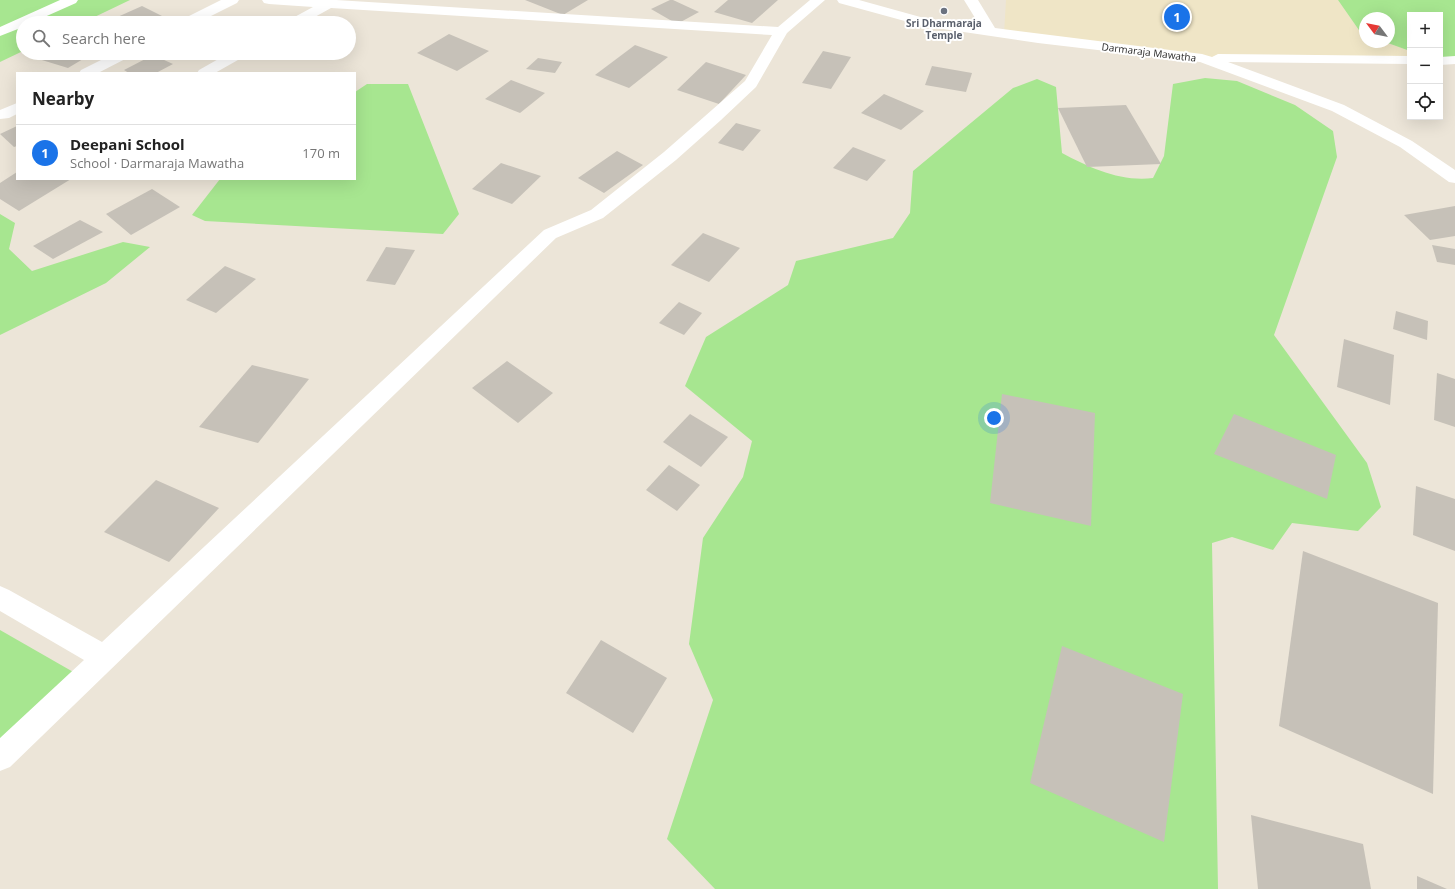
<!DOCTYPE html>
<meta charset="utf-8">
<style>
:root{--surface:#fff;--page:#f2f2f2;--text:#222;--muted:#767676;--line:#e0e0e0;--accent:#1a73e8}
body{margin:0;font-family:"Open Sans",sans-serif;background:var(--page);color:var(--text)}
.controls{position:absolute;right:12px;top:12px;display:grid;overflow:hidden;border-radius:0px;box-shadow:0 4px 16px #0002}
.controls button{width:36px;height:36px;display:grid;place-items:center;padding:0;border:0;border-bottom:1px solid var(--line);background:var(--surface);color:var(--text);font:20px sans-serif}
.compass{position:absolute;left:1359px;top:12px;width:36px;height:36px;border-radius:50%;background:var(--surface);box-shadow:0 4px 16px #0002;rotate:302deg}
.you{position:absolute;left:994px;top:418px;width:14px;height:14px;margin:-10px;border:3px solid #fff;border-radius:50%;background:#1a73e8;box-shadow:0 0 0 6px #1a73e833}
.badge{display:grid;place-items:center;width:26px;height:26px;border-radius:50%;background:var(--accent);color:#fff;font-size:13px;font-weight:700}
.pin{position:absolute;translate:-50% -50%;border:2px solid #fff;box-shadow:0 1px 4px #0006}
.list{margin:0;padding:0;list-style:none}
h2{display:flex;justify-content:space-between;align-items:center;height:52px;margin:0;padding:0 16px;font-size:17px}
h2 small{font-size:13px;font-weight:400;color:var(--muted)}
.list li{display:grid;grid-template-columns:26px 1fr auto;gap:12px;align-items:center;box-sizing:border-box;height:56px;padding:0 16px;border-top:1px solid var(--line)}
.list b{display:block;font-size:15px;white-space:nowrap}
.list p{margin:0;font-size:13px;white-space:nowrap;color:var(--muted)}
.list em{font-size:13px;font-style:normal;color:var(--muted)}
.icon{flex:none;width:22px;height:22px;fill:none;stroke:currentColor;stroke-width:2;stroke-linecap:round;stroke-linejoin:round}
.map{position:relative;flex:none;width:1455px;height:889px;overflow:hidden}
.search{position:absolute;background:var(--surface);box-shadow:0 4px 16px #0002;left:16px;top:16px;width:340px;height:44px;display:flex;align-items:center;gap:10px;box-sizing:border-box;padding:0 14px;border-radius:22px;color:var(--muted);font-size:15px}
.panel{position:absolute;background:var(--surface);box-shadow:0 4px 16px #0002;left:16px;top:72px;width:340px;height:108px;border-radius:0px}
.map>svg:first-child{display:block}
.education{fill:#efe5c6}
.green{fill:#a7e690}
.building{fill:#c6c1b8}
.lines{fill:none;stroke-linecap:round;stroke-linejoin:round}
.street{fill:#fff;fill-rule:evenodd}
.worship-dot{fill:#6b7280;stroke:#fff;stroke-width:1.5}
.labels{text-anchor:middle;stroke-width:4;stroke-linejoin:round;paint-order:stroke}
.far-worship-label{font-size:10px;font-weight:bold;fill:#5b616d;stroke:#fff}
.far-street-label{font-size:10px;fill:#282828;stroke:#fff}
</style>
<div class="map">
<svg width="1455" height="889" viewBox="0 0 1455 889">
<rect width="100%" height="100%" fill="#ece5d8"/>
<path class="education" d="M 1006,0 L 1338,0 L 1361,33 L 1365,35 L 1365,42 L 1385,42 L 1410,51 L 1410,60 L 1202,58 L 1004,34 Z"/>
<g class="green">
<path d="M 0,0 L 130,0 L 82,23 L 23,23 L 23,51 L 0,62 Z"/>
<path d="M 1338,0 L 1455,0 L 1455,60 L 1440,61 L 1440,15 L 1410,15 L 1410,51 L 1385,42 L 1389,42 L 1389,18 L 1365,18 L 1365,35 L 1361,33 Z"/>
<path d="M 1205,78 L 1237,81 L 1295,105 L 1333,131 L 1337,157 L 1274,335 L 1367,463 L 1381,507 L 1358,531 L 1292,523 L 1273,550 L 1232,537 L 1212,543 L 1218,889 L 715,889 L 667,839 L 713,700 L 689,644 L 703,538 L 743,477 L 752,441 L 685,386 L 706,337 L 788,285 L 796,261 L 893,238 L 910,213 L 913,171 L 1013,88 L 1037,79 L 1056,87 L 1062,153 C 1090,168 1121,182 1153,178 L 1164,156 L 1173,84 Z"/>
<path d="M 367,84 L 408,84 L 459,214 L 443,234 L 205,221 L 192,215 L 220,179 L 355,179 L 355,92 Z"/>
<path d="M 0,214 L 15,223 L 9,249 L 32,271 L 123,242 L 150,247 L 106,283 L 0,335 Z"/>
<path d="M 0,630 L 82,677 L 0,757 Z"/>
</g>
<g class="building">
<path d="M 525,0 L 588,0 L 563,15 Z"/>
<path d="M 670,0 L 673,0 L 699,12 L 677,24 L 651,9 Z"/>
<path d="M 728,0 L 778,0 L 752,23 L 714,12 Z"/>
<path d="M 142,6 L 164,17 L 151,23 L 104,23 Z"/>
<path d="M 224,17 L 240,23 L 210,23 Z"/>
<path d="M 449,34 L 489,51 L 457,71 L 417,53 Z"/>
<path d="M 635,45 L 668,57 L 629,88 L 595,75 Z"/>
<path d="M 823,51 L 851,57 L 831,89 L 802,83 Z"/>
<path d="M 39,53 L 78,53 L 88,56 L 68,68 L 32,57 Z"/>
<path d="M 194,53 L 223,53 L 208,60 Z"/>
<path d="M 153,55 L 173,64 L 156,73 L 129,73 L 124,70 Z"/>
<path d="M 538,58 L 562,62 L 555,73 L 526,69 Z"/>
<path d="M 706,62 L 746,75 L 719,104 L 677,90 Z"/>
<path d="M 932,66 L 972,73 L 966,92 L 925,85 Z"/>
<path d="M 511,80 L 545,93 L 520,113 L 485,99 Z"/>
<path d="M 884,94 L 924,111 L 901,130 L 861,113 Z"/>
<path d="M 1126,105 L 1161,164 L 1087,167 L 1058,108 Z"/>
<path d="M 736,123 L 761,130 L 743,151 L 718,143 Z"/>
<path d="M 17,126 L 17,146 L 14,147 L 0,134 Z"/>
<path d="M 853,147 L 886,160 L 867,181 L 833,168 Z"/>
<path d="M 617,151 L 643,165 L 604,193 L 578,178 Z"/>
<path d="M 501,163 L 541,176 L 512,204 L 472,189 Z"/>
<path d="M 17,172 L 17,179 L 71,179 L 19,211 L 0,199 L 0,183 Z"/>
<path d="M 152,189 L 180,207 L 131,235 L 106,214 Z"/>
<path d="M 1455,206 L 1455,236 L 1430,240 L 1404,215 Z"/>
<path d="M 80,220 L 103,232 L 53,259 L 33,246 Z"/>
<path d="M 703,233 L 740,248 L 709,282 L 671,265 Z"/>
<path d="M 1432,245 L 1455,249 L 1455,265 L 1437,262 Z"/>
<path d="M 386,247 L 415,250 L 395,285 L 366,281 Z"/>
<path d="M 225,266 L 256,279 L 216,313 L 186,300 Z"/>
<path d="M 679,302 L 702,313 L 684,335 L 659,323 Z"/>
<path d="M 1396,311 L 1428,321 L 1427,340 L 1393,329 Z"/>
<path d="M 1344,339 L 1394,355 L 1390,405 L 1337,387 Z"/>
<path d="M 507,361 L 553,393 L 518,423 L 472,388 Z"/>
<path d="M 252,365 L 309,379 L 258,443 L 199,427 Z"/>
<path d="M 1437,373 L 1455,379 L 1455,427 L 1434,420 Z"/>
<path d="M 1002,394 L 1095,413 L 1091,526 L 990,503 Z"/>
<path d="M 690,414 L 728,437 L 701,467 L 663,442 Z"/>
<path d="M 1234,414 L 1336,455 L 1327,499 L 1214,454 Z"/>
<path d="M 669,465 L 700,485 L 677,511 L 646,490 Z"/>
<path d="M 156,480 L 219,508 L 169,562 L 104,532 Z"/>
<path d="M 1416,486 L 1455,499 L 1455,551 L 1413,535 Z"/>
<path d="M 1303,551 L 1438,603 L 1433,794 L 1279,726 Z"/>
<path d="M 601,640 L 667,678 L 633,733 L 566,693 Z"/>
<path d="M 1062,646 L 1183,694 L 1164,842 L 1030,783 Z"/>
<path d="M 1251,815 L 1363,844 L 1371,889 L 1258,889 Z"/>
<path d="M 1417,876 L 1447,889 L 1417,889 Z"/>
</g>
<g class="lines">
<g class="street">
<path d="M 60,0 L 78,0 L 76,3 L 31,23 L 23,23 L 23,27 L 0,36 L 0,27 Z"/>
<path d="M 221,0 L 239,0 L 237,3 L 197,23 L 179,23 L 181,20 Z"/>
<path d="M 262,0 L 336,0 L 778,27 L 810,0 L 825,0 L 787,33 L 756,87 L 721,120 L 676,160 L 603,218 L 556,238 L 10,767 L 0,771 L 0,738 L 84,660 L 0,611 L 0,586 L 9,590 L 102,642 L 544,230 L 591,210 L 664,152 L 745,81 L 772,35 L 331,8 L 304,23 L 287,23 L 289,20 L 313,7 L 269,4 L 264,3 Z"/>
<path d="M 837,0 L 859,0 L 924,18 L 980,26 L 964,0 L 978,0 L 995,28 L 1202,54 L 1212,57 L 1218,54 L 1410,56 L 1410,64 L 1228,62 L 1344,105 L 1412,141 L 1455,170 L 1455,183 L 1449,182 L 1400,147 L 1332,111 L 1200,62 L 1038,43 L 923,26 L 839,3 Z"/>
<path d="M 115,53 L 133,53 L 131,56 L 98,73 L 79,73 L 81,70 Z"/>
<path d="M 229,53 L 247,53 L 245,56 L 215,73 L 197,73 L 199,70 Z"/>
<path d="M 1455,56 L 1455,64 L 1440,65 L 1440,57 Z"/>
<path d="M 17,103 L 17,114 L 9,118 L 0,119 L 0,110 Z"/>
</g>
</g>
<circle class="worship-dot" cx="944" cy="11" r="4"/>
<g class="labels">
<g class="far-worship-label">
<text x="944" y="27">Sri Dharmaraja<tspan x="944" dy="12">Temple</tspan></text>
</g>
<g class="far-street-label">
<text transform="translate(1149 52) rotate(7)" y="4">Darmaraja Mawatha</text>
</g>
</g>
</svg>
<div class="controls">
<button>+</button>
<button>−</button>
<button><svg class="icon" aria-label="locate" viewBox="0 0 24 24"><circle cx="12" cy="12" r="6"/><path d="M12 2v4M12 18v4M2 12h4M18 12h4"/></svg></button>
</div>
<svg class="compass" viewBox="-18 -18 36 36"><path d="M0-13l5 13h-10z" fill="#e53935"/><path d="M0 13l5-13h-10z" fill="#767676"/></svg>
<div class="you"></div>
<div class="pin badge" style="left:1177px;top:17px">1</div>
<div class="search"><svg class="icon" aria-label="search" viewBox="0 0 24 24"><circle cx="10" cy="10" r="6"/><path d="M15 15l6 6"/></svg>Search here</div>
<section class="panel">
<h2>Nearby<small></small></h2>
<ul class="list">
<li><span class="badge">1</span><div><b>Deepani School</b><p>School · Darmaraja Mawatha</p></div><em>170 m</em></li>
</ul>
</section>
</div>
